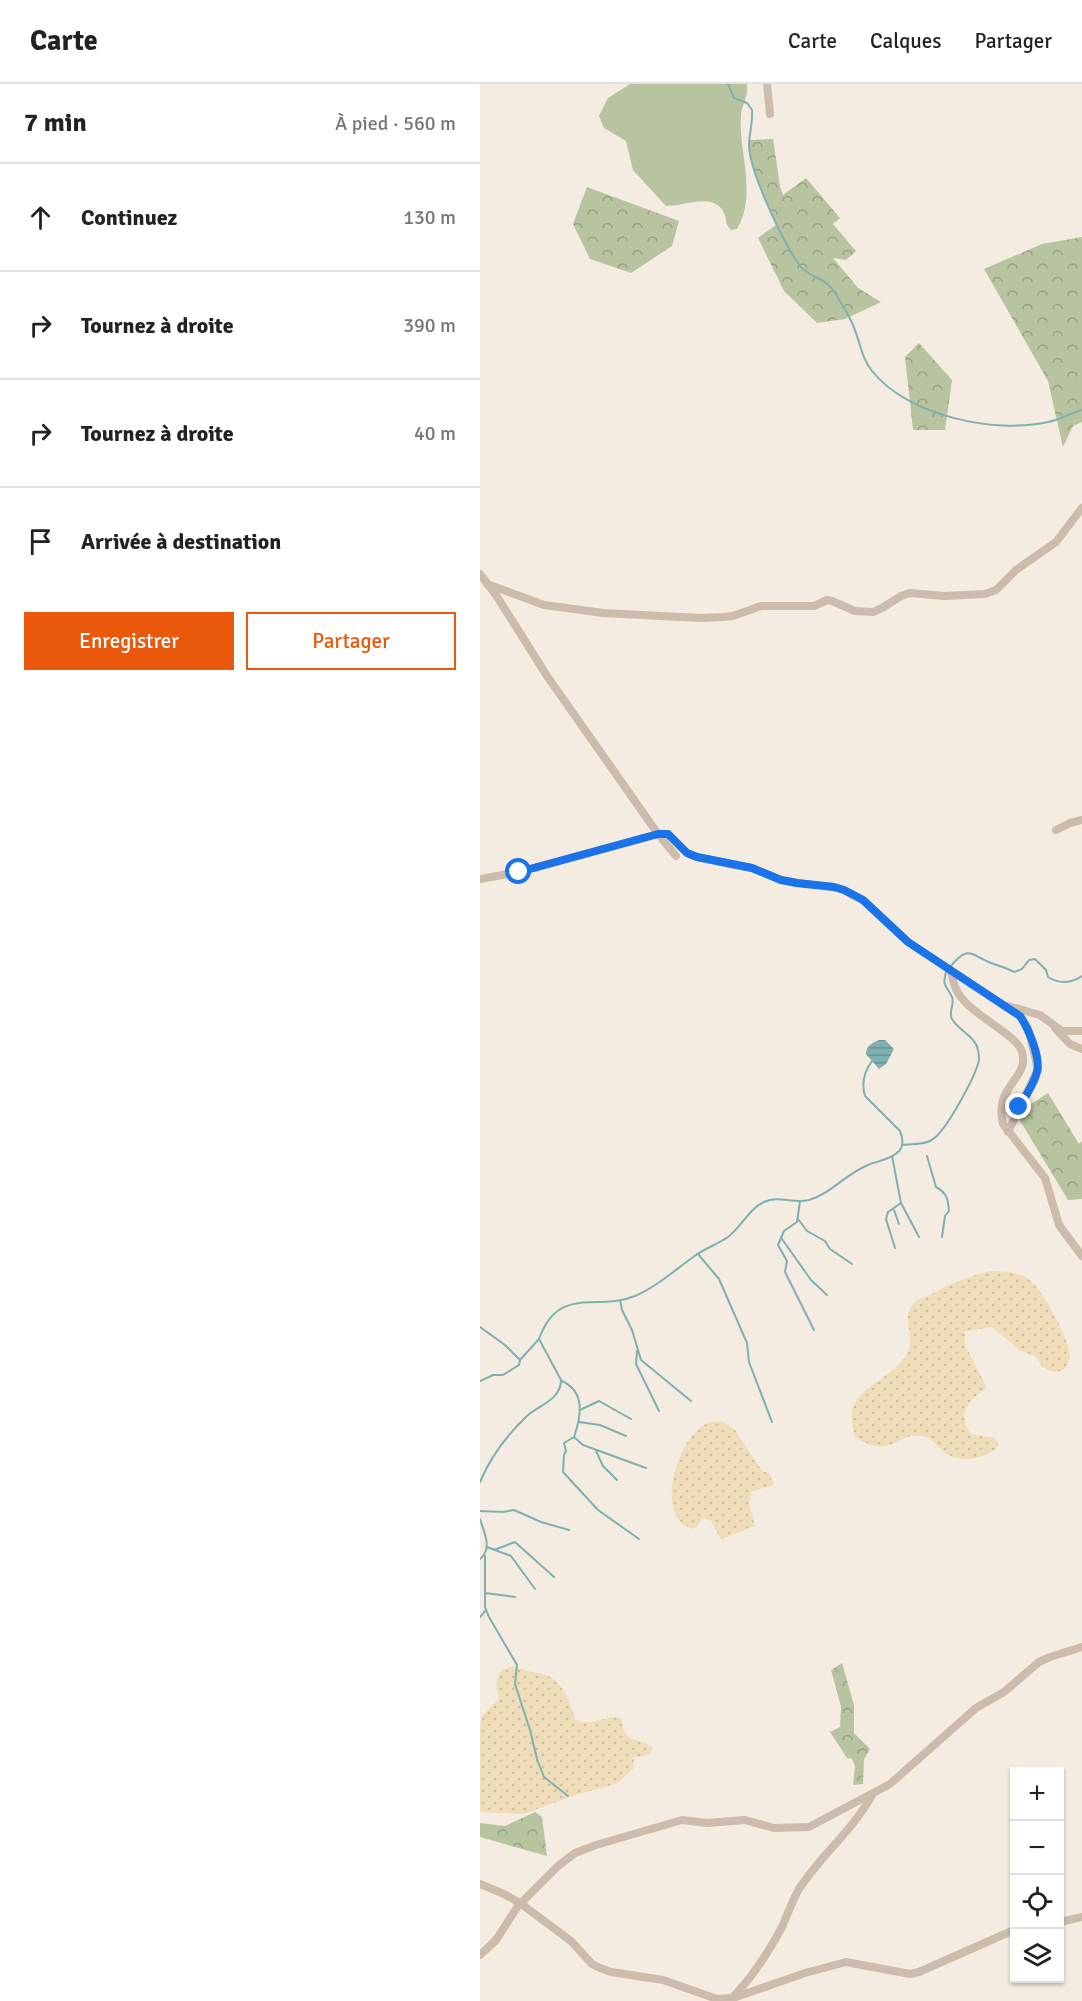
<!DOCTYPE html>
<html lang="fr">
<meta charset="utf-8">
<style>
:root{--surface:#fff;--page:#f2f2f2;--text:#222;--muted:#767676;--line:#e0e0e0;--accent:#ea580c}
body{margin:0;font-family:Signika,sans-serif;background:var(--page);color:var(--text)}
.controls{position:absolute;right:18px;bottom:18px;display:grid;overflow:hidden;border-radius:0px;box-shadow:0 2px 4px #0004}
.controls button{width:54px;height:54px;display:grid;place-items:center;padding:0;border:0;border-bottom:2px solid var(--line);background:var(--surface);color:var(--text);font:30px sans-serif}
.stop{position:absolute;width:18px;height:18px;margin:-14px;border:4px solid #1a73e8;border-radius:50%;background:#fff}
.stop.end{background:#1a73e8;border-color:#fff;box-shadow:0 2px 6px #0008}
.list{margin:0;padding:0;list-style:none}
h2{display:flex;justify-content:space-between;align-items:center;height:78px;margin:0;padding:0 24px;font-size:26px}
h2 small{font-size:20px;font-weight:400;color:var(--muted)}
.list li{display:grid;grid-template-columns:39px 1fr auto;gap:18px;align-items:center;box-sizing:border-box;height:108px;padding:0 24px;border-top:2px solid var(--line)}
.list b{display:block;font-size:22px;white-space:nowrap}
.list em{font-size:20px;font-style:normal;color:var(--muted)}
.actions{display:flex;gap:12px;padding:18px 24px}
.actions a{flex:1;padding:14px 0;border:2px solid var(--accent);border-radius:0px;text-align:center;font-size:21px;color:var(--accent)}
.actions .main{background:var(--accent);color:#fff}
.icon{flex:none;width:33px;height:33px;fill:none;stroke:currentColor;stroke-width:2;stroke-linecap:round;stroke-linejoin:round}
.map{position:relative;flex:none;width:602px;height:1917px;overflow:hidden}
header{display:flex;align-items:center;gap:36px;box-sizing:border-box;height:84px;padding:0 30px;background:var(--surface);border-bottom:2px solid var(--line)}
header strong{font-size:28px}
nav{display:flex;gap:33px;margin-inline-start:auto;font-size:21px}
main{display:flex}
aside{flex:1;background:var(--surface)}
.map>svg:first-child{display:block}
.green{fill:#b8c4a0}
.forest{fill:url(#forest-crowns)}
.sand{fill:url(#sand-dots)}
.water{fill:url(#water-rules)}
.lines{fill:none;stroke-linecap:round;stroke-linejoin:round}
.stream{stroke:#7fb0b2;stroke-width:2}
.minor{stroke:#cdbbac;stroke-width:8}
.route{stroke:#1a73e8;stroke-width:8}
</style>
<header>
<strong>Carte</strong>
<nav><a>Carte</a><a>Calques</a><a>Partager</a></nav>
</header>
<main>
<aside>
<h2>7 min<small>À pied · 560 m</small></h2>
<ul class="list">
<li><svg class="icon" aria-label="ahead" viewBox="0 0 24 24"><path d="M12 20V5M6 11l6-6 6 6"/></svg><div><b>Continuez</b></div><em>130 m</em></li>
<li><svg class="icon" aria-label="right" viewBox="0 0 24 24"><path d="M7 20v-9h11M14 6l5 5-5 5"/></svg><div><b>Tournez à droite</b></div><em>390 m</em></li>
<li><svg class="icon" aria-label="right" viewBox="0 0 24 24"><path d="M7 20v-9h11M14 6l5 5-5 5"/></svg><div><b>Tournez à droite</b></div><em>40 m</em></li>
<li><svg class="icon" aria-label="arrive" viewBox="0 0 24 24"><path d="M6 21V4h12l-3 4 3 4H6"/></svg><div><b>Arrivée à destination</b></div></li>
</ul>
<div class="actions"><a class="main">Enregistrer</a><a>Partager</a></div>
</aside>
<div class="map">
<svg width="602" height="1917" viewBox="0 0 602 1917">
<defs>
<pattern id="forest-crowns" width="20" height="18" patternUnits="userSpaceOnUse" patternTransform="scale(1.5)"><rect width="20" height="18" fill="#b8c4a0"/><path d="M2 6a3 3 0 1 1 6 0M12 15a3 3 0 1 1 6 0" fill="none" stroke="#97a083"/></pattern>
<pattern id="sand-dots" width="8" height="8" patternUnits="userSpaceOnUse" patternTransform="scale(1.5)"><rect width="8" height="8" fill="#efdcb8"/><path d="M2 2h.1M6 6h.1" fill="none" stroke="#cebd9e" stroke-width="1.8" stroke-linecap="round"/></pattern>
<pattern id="water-rules" width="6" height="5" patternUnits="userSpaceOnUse" patternTransform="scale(1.5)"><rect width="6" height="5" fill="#7fb0b2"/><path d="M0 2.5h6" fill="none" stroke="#699091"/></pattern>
</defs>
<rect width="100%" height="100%" fill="#f4ebe1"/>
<path class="green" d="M 150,0 L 267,0 C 269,12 262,19 261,31 C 258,68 278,110 257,145 L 251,146 C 244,138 247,136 244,129 C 234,107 202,123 186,122 L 153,86 L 146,57 L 124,44 L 119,32 L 128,14 Z"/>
<g class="forest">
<path d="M 293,55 L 300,102 L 303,111 L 326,94 L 360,134 L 353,140 L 376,167 L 366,176 L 353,174 L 378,204 L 401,218 L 365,235 L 337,239 L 304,207 L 278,154 L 297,140 C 286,116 267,82 270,56 Z"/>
<path d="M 107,103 L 199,137 L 192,162 L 151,189 L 110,175 L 93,140 Z"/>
<path d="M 602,153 L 602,338 L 593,342 L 583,363 L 568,297 L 504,185 L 562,160 Z"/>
<path d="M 439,259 L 472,296 L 465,346 L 433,346 L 425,273 Z"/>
<path d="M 568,1009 L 599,1060 L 602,1057 L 602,1115 L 588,1116 L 536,1030 Z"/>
<path d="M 362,1579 L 374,1621 L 374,1649 L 390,1665 L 384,1675 L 383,1700 L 373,1701 L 375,1682 L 372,1675 L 367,1674 L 350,1648 L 360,1643 L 361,1623 L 351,1586 Z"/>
<path d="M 55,1728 L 62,1733 L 67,1772 L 0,1753 L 0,1739 L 25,1742 Z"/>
</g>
<g class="sand">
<path d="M 510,1187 C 523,1188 535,1187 547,1194 C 561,1203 589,1254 590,1271 C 590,1278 587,1281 582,1287 C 568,1289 563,1285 555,1272 L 541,1267 L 512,1243 L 485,1247 L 485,1261 L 507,1304 C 489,1315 475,1331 492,1351 L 515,1354 L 519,1362 C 507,1374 483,1380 467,1370 C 458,1365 454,1354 442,1352 C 416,1347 414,1376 376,1354 C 357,1305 405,1303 426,1272 C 438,1254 419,1235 434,1219 C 437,1215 445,1213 450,1211 C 472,1199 487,1193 510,1187 Z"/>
<path d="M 242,1337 L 255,1346 L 282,1387 L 289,1389 L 294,1401 L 272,1407 L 269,1419 L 275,1442 L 241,1455 L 231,1437 L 223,1434 L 214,1445 C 172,1436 197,1352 228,1339 C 231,1337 238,1338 242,1337 Z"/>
<path d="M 34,1582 C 44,1587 52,1588 62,1590 C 83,1595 89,1616 95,1635 C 109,1645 126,1630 141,1634 C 145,1664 158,1650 173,1664 L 169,1671 L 154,1673 L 153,1685 L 139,1698 L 126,1703 L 98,1710 L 44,1730 L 0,1728 L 0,1644 L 2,1632 L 19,1615 C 14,1599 15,1585 34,1582 Z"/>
</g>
<path class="water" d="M 399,956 L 405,956 L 414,965 L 406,980 L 399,985 L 386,970 C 386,962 392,959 399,956 Z"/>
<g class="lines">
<g class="stream">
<path d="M 248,0 L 254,14 L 267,19 L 272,26 C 273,38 269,50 269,62 C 270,89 304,160 320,182 C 328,193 346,194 353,206 C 360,217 368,229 373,241 C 380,257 381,273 392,287 C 428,332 514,350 568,338 C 580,336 591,329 602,326"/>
<path d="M 470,883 C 488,861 490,870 511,879 C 519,882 527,884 534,888 L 542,885 L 549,876 L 555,875 L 566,886 L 568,893 C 579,900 591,899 602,892"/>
<path d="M 422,1061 C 431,1060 446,1061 453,1055 C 466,1047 493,996 498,980 C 500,975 499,971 498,966 C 496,953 478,946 472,935 C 468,928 475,920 472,913 C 466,900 462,903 466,888"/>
<path d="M 412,1072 L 421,1119 L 408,1128 L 406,1135 L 415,1164"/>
<path d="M 447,1072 L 456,1103 C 467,1109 468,1115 469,1127 L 465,1132 L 462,1153"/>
<path d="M 320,1117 L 317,1138 L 304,1147 L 298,1161 L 307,1177 L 305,1188 L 334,1246"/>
<path d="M 421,1119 L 439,1153"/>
<path d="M 414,1126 L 419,1140"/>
<path d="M 318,1135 L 327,1147 L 345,1157 L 350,1165 L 372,1180"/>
<path d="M 302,1155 L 331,1196 L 347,1211"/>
<path d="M 218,1170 L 239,1195 L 267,1259 L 269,1278 L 292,1338"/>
<path d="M 140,1216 L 142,1226 L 152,1246 L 161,1276 L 211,1317"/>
<path d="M 0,1243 L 25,1261 L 40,1276 L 59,1255"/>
<path d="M 157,1267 L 156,1280 L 179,1327"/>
<path d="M 0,1297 L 13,1291 L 23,1291 L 39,1281 L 40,1276"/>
<path d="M 82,1297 C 106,1308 101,1333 94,1353 L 103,1361 L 166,1384"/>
<path d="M 100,1326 L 119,1317 L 151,1335"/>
<path d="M 99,1338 L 120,1341 L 146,1352"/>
<path d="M 94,1353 L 84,1359 L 86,1367 L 84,1371 L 83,1388 L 118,1426 L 159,1455"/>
<path d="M 116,1367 L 123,1382 L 137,1396"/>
<path d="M 0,1398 C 10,1374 28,1350 47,1332 C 59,1321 81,1316 81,1296 L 59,1255 C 79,1200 117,1228 155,1212 C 178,1202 196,1185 216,1171 C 226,1164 238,1160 248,1153 C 261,1143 269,1125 284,1118 C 299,1111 314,1120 329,1116 C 352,1109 367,1089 388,1081 C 397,1077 410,1076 418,1068 C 424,1063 423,1054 420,1047 L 385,1012 C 381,999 384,988 392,977"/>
<path d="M 0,1427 L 23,1428 L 34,1426 L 61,1438 L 89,1446"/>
<path d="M 0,1435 C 4,1448 13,1465 0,1475"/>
<path d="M 7,1463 L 31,1472 L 55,1505"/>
<path d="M 14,1466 L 35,1458 L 74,1493"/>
<path d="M 5,1472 L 5,1523 L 9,1533 L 37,1581 L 35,1600 L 50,1646 L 57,1675 L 64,1693 L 88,1712"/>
<path d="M 5,1509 L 35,1513"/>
<path d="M 0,1533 L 6,1526"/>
</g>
<g class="minor">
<path d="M 287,0 L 290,30"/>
<path d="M 0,490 L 16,511 L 67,592 L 178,750 L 196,772"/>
<path d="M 7,500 L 64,521 L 123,529 L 221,534 L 243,533 L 253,532 L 281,522 L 334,522 L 347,516 L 352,517 L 375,527 L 393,528 L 402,524 L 421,512 L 430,509 L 464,512 L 505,510 L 516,506 L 536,486 L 576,458 L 602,424"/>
<path d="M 576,746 L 590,739 L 602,736"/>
<path d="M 0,795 L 39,788 L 178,750 L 188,750 L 207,769 L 217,773 L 272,784 L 301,796 L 317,799 L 354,803 L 364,806 L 383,816 L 428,858 L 540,932 L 548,944 L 558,985 L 528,1048"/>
<path d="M 471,887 C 473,895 474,903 478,909 C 492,932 537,950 542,968 C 550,995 513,1002 523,1040 L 565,1094 L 579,1141 L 602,1172"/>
<path d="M 528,922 L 560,931 L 582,947 L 602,947"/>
<path d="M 575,944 L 590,960 L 602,965"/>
<path d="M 0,1800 L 24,1810 L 40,1819 L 91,1857 L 112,1880 L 120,1884 L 131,1888 L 183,1896 L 237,1915 L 252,1914 C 273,1893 288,1869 302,1843 C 308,1830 312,1817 319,1805 C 341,1771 373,1746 392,1711"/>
<path d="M 580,1838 L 602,1833"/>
<path d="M 0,1871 L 16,1856 L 38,1822 L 78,1782 L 95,1769 L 116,1761 L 202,1736 L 227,1739 L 265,1736 L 294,1744 L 329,1743 L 410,1700 L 496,1624 L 524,1608 L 559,1578 L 570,1573 L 602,1563"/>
<path d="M 253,1914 L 325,1889 L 366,1878 L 430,1890 L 439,1888 L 534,1846"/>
</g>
</g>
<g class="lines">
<path class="route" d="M 39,788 L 178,750 L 188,750 L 207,769 L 217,773 L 272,784 L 301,796 L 317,799 L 354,803 L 364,806 L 383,816 L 428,858 L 540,932 C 548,944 561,973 557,988 C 554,1000 546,1012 539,1023"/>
</g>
</svg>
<div class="controls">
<button>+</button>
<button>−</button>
<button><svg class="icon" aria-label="locate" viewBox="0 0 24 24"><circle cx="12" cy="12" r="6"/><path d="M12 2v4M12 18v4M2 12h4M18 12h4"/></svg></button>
<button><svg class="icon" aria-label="layers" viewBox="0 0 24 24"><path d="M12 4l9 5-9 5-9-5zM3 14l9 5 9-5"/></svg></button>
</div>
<div class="stop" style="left:39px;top:788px"></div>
<div class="stop end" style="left:539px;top:1023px"></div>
</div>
</main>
